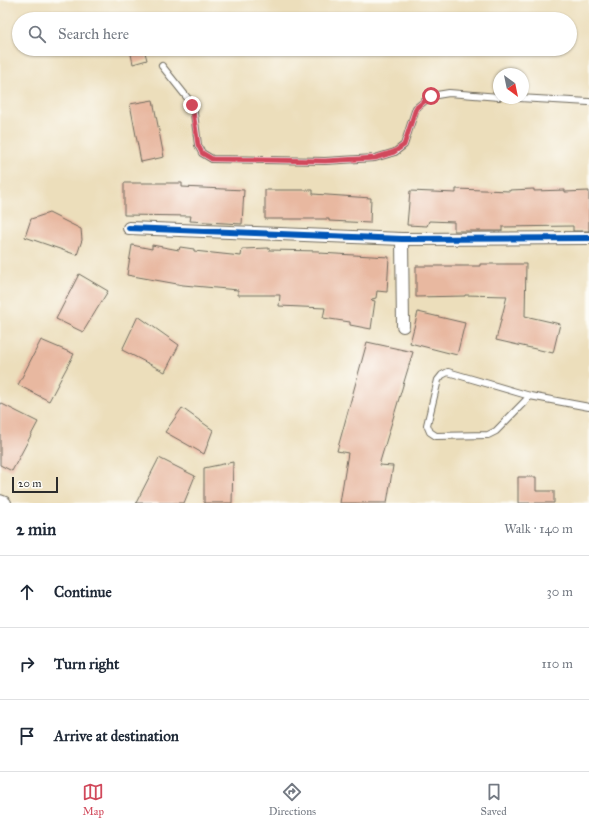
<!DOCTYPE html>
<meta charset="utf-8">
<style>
:root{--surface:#fff;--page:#f6f6f7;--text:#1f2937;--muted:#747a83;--line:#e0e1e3;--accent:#d1495b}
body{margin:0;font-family:"IM FELL Great Primer",serif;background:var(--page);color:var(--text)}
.compass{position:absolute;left:493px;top:68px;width:36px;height:36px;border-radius:50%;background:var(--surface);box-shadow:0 1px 3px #0004;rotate:147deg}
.scale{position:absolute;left:12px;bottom:10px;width:46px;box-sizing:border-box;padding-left:4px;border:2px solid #2b2b2b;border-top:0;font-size:11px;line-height:14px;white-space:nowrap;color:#2b2b2b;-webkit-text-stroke:3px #fdfcf7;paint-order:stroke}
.stop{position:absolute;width:12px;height:12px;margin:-9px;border:3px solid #d1495b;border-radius:50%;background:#fff}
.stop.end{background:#d1495b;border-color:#fff;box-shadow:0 1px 4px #0008}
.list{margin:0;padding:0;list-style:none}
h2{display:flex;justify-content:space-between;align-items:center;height:52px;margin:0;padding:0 16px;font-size:17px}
h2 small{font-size:13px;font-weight:400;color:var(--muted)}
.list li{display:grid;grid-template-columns:26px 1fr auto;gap:12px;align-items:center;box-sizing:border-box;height:72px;padding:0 16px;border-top:1px solid var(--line)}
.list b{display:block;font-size:15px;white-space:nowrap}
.list em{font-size:13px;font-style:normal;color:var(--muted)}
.icon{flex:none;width:22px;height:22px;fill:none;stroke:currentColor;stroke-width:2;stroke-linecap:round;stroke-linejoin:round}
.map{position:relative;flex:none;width:589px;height:503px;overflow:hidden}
.search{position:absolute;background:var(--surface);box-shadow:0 1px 3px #0004;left:12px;right:12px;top:12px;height:44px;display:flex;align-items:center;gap:10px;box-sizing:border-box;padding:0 14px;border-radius:22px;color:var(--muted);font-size:15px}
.sheet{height:268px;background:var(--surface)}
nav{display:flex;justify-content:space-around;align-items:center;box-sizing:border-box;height:56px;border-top:1px solid var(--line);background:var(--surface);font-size:11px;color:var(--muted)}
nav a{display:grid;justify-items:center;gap:2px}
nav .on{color:var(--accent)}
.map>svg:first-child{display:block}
.building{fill:#e8b8a0}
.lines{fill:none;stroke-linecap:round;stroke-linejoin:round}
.lane-casing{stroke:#6f6a5d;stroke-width:8}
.street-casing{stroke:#6f6a5d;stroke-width:14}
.lane{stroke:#fff;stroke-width:6}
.street{stroke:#fff;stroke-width:12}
.cycleway-casing{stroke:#fdfcf7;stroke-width:8}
.cycleway{stroke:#0057b8;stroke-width:6}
.route{stroke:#d1495b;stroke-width:5}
</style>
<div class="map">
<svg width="589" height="503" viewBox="0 0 589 503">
<rect width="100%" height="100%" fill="#fdfcf7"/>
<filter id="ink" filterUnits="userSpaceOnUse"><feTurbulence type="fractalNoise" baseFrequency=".025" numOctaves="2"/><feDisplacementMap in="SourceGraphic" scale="8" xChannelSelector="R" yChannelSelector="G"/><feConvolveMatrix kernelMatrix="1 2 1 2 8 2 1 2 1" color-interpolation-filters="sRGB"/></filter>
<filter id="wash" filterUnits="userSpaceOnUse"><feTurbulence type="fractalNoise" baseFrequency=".012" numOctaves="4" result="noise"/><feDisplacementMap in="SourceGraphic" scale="16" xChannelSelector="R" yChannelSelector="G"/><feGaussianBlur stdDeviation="0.9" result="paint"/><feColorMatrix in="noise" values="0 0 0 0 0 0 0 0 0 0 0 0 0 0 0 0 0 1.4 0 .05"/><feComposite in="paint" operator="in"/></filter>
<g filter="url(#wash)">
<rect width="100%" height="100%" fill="#ecdebb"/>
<g id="blocks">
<g class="building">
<path d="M 130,49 L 144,49 L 147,60 L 133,64 Z"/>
<path d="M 153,100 L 164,157 L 141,162 L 130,104 Z"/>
<path d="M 124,183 L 182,183 L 182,187 L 244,190 L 242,224 L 190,221 L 191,216 L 124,215 Z"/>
<path d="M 456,189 L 510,191 L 510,190 L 534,189 L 534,191 L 565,190 L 565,192 L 589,191 L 589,231 L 573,231 L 573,226 L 502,227 L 502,231 L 454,231 L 454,222 L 429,221 L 427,226 L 407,225 L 410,191 L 456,193 Z"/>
<path d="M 265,190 L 313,190 L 313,194 L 371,198 L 370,223 L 329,221 L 329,219 L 265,219 Z"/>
<path d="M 49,213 L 81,229 L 82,240 L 77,255 L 25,237 L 31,219 Z"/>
<path d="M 132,245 L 152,249 L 152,245 L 179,250 L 180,247 L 194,249 L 194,251 L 241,256 L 242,249 L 269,248 L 269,250 L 320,251 L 319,253 L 389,257 L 387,292 L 377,291 L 376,298 L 372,299 L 371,300 L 375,301 L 371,329 L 350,325 L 350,322 L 323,318 L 325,308 L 279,306 L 280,295 L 238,295 L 238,290 L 183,285 L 127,275 Z"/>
<path d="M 480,264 L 526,264 L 525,316 L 560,324 L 553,353 L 496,340 L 507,296 L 465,295 L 465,296 L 416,297 L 416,266 L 480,266 Z"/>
<path d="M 79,274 L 108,291 L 83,332 L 56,319 Z"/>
<path d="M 418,312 L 465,323 L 457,355 L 410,343 Z"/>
<path d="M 138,316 L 179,345 L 165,372 L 122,350 Z"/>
<path d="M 41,340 L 74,354 L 49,401 L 18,385 Z"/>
<path d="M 367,342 L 413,352 L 379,465 L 393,466 L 387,503 L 340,503 L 348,453 L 337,451 Z"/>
<path d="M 0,403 L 38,422 L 12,471 L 0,465 Z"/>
<path d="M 182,408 L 213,430 L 204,454 L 165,432 Z"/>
<path d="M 159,458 L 195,476 L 184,503 L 136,503 Z"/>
<path d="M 233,462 L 232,503 L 204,503 L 204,468 Z"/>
<path d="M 518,477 L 536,477 L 536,491 L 554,491 L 554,503 L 518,503 Z"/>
</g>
</g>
</g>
<g filter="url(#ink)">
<use href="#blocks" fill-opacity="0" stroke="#6f6a5d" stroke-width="1"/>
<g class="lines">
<defs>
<g id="lane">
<path d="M 162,66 L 193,105 L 198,145 L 202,153 L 212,159 L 325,161 L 375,158 L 395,152 L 404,145 L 416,108 L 431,96 L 449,93 L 499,97"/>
<path d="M 519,98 L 589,102"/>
<path d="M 530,396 L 496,431 L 488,435 L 436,436 L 430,432 L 427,425 L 438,380 L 442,375 L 448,372 L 530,396 L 589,407"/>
</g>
<g id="street">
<path d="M 129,228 L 402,239 L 589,238"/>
<path d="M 402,239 L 403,326"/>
<path d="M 0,501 L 5,503"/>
</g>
</defs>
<use href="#lane" class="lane-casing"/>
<use href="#street" class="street-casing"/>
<use href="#lane" class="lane"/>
<use href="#street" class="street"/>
<defs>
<path id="cycleway" d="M 129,228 L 402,239 L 589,238"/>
</defs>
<use href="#cycleway" class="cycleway-casing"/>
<use href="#cycleway" class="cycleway"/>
</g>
</g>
<g class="lines" filter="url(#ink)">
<path class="route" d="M 192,105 L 198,145 L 202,153 L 212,159 L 325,161 L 375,158 L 394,152 L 404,145 L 416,108 L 431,96"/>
</g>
</svg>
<svg class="compass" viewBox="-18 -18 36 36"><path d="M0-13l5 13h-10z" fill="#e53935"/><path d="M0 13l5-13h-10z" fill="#747a83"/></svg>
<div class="scale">20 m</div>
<div class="stop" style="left:431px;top:96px"></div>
<div class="stop end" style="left:192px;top:105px"></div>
<div class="search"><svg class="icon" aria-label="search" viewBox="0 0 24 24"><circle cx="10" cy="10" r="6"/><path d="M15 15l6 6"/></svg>Search here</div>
</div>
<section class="sheet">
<h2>2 min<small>Walk · 140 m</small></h2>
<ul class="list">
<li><svg class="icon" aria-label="ahead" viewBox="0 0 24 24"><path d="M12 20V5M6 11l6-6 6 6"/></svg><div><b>Continue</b></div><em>30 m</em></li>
<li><svg class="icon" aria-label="right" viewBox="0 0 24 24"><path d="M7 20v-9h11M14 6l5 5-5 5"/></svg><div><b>Turn right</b></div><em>110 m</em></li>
<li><svg class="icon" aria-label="arrive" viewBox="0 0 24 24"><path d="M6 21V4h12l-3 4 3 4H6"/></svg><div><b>Arrive at destination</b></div></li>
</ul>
</section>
<nav>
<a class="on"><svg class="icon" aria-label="map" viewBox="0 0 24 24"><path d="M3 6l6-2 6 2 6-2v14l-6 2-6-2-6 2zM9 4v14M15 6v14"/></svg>Map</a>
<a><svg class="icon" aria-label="directions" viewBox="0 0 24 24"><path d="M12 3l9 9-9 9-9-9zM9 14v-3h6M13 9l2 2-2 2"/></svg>Directions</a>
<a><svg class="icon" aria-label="saved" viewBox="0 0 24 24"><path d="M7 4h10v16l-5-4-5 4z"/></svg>Saved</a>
</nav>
